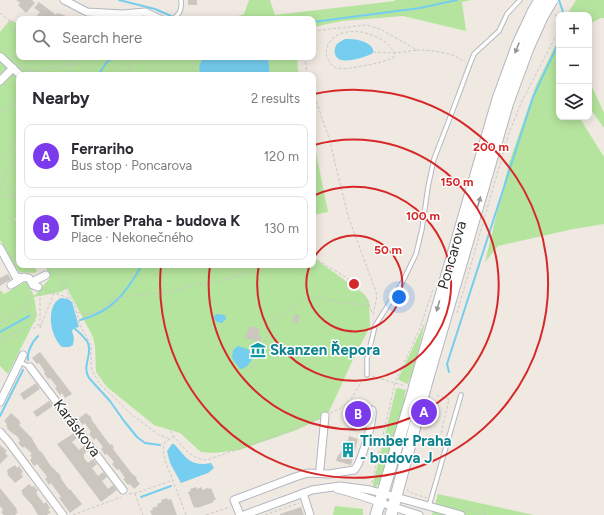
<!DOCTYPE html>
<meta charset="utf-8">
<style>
:root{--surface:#fff;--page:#f7f7f7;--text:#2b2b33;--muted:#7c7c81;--line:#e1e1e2;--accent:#7c3aed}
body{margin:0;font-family:Figtree,sans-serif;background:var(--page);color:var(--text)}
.controls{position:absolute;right:12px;top:12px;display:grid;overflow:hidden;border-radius:8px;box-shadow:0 2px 10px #0003}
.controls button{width:36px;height:36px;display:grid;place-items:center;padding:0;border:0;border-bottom:1px solid var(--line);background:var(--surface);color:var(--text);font:20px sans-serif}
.you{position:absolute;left:399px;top:297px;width:14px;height:14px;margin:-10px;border:3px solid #fff;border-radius:50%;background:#1a73e8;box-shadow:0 0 0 6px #1a73e833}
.badge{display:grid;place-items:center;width:26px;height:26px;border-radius:50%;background:var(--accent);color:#fff;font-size:13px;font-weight:700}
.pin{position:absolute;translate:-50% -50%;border:2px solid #fff;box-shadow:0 1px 4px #0006}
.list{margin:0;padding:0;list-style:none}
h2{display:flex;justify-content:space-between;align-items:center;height:52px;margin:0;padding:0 16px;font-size:17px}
h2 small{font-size:13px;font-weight:400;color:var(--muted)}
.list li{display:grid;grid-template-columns:26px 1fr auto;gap:12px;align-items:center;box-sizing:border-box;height:64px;margin:0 8px 8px;padding:0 8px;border:1px solid var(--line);border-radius:8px}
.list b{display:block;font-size:15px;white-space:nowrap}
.list p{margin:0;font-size:13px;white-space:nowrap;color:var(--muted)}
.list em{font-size:13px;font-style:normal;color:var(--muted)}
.icon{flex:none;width:22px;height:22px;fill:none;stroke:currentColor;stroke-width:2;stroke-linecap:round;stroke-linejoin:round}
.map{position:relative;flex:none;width:604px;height:515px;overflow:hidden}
.search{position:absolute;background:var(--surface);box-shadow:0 2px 10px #0003;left:16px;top:16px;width:300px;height:44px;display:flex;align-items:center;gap:10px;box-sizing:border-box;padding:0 14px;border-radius:8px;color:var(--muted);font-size:15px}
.panel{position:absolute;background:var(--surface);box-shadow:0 2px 10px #0003;left:16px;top:72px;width:300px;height:196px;border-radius:8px}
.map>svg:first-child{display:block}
.green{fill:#b5e49e}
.water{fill:#75ceef}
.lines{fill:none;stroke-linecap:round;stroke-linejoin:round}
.stream{stroke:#75ceef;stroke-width:2}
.building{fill:#cbc7bf}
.lane-casing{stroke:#b4b7c1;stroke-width:5.5}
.street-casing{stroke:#b4b7c1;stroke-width:9}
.secondary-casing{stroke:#b4b7c1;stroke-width:13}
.path{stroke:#c9c9c9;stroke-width:1;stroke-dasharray:3 2;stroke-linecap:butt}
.lane{stroke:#fff;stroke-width:3.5}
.street{stroke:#fff;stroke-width:7}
.secondary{stroke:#fff;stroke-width:11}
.secondary-bridge-casing{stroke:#b4b7c1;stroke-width:13;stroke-linecap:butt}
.secondary-bridge{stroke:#fff;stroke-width:11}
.oneway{fill:#969696}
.ring{fill:none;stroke:#d62828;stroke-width:2}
.labels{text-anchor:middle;stroke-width:3;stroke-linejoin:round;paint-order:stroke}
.street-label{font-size:15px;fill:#2e2e2e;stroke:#fff}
.culture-label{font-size:15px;font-weight:bold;fill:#0d838f;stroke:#fff;text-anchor:start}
.centre{fill:#d62828;stroke:#fff;stroke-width:2}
.ring-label{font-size:12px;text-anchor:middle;font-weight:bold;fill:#d62828;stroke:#fff;stroke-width:3;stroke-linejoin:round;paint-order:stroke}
</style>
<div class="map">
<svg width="604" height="515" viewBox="0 0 604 515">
<rect width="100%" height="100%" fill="#efe9e1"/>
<g class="green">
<path d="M 249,0 L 270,0 L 275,15 L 395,1 L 394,0 L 471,0 L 462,2 L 466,31 L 403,16 L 342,21 L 313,27 L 313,19 L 229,19 L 244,14 Z"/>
<path d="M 576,0 L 604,0 L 604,18 L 601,18 L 589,24 L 589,15 L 567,15 Z"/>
<path d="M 10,20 L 19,24 L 19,57 L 80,57 L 80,60 L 83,57 L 227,57 L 202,59 L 199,66 L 200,75 L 19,75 L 19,222 L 14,217 L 19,227 L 19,265 L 34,265 L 37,272 L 33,273 L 19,272 L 0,240 L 0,32 Z"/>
<path d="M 559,38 L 559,117 L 579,117 L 604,157 L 604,224 L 573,229 L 498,246 L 485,262 L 509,163 L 536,85 Z"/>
<path d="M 268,57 L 297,57 L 298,71 L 303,75 L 270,75 Z"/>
<path d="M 589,80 L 604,113 L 604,128 L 589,107 Z"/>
<path d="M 313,138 L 328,212 L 313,215 Z"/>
<path d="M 313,251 L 317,260 L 365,295 L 369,301 L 370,327 L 356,353 L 327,416 L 294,431 L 239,450 L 214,453 L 201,452 L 180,433 L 154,425 L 107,387 L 96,372 L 95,346 L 93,337 L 67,288 L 61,292 L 34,297 L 37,316 L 8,374 L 0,366 L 0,290 L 4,294 L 27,281 L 34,296 L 50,278 L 45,265 L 313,265 Z"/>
<path d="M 425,322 L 412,378 L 410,377 L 408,384 L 401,381 L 398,379 Z"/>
<path d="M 398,388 L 406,390 L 404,397 L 406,398 L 380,483 L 374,488 L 373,484 L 396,389 Z"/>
<path d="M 438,494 L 534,515 L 432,515 Z"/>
<path d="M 335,506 L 363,509 L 363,515 L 333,515 Z"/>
</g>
<g class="water">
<path d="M 345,39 C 355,39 368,40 373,49 L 373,53 C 367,57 348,62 341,60 C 334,58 333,49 337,44 C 339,42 342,41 345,39 Z"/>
<path d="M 227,57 L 268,57 L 270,75 L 200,75 L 199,66 L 202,59 Z"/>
<path d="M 61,298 L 68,299 L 72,302 L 79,327 L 74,328 L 72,331 L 74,338 L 73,345 L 69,347 L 62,347 C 50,337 45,305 61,298 Z"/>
<path d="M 217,314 L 225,315 L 226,319 L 222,323 L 217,322 L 214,319 L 214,316 Z"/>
<path d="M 238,346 L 248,349 L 253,356 C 252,362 246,369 240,369 L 232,358 L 233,350 Z"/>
<path d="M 172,444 L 174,444 C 187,458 190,467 211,463 L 214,468 L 208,473 L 181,483 L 170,463 L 167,451 Z"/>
</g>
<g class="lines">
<g class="stream">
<path d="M 119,0 L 155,9 L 178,19"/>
<path d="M 559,0 L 564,15"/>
<path d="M 313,22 L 420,8 L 457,0"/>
<path d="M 98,75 L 107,62 L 115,57"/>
<path d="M 80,320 C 112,312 126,293 142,265"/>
<path d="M 73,327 C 78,331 83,336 87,341 C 94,353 81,366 89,378 L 110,401 L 124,421 L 137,437 L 145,443 L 160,445"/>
<path d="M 0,332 L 29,316"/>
<path d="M 28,360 C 27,352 32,342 38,336"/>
<path d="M 449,372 L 447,364 L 533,97 L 559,42"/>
<path d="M 0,416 L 23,370"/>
<path d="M 141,497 L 171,486"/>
</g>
</g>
<g class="building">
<path d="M 16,0 L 32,0 L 35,3 L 26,13 L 18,5 L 20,3 Z"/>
<rect x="188" y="0" width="9" height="5"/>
<path d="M 39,2 L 56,15 L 57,13 L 72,18 L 72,19 L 60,19 L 50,16 L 48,19 L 39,19 L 36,17 L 40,12 L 34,8 Z"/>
<path d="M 8,274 L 11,279 L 0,286 L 0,278 Z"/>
<path d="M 295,314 L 300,316 L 297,324 L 292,321 Z"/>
<path d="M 249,326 L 260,329 L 259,336 L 261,337 L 260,342 L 245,338 Z"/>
<path d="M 256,346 L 263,355 L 260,359 L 252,350 Z"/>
<path d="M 40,352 L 72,394 L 65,398 L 62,393 L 60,395 L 55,388 L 57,387 L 50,378 L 48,379 L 44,373 L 45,372 L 39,363 L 37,364 L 32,358 Z"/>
<path d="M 36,383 L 40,389 L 24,400 L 20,394 Z"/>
<path d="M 49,401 L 53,406 L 37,417 L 33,412 Z"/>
<path d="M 355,407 L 367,410 L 362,426 L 347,422 Z"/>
<path d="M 11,413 L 19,420 L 19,421 L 21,423 L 19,425 L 33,439 L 32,439 L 40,452 L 41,451 L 50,465 L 61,476 L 60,477 L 67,487 L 69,490 L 70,489 L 82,504 L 70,513 L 59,498 L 61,497 L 53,486 L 51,483 L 49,485 L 45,479 L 47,477 L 45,474 L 37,464 L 34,466 L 30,460 L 32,458 L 30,455 L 32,454 L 24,446 L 23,448 L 18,443 L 20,441 L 18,437 L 7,429 L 8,428 L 6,426 L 7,424 L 4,421 Z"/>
<path d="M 86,413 L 92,418 L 91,419 L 110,445 L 112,444 L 114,448 L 113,449 L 133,475 L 134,475 L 137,478 L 136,479 L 140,484 L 134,489 L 130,484 L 128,485 L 123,479 L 125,478 L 119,469 L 117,470 L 112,464 L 114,462 L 107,454 L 105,455 L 101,449 L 103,447 L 96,438 L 94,440 L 89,434 L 91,432 L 85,423 L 83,425 L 78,419 Z"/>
<path d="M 74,433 L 77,438 L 72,442 L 79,450 L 84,446 L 87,451 L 84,454 L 84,458 L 88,463 L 93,459 L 97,464 L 92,468 L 98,476 L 103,472 L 107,477 L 102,481 L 108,489 L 113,485 L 117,490 L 101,502 L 57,444 Z"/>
<path d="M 349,436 L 358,439 L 351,465 L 336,461 L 338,455 L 339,455 L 344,446 L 345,446 L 346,441 L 348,441 Z"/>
<path d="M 0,445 L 7,451 L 5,453 L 8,456 L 0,464 Z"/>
<path d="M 15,465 L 17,468 L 19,466 L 23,472 L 21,473 L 23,477 L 15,483 L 7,474 L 8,474 L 7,470 Z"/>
<path d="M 29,484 L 32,487 L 34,486 L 38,491 L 36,493 L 41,500 L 44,504 L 46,502 L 50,508 L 48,510 L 51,512 L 47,515 L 38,515 L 32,505 L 22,494 L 23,493 L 21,491 Z"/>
<path d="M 196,487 L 197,489 L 202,487 L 202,490 L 208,488 L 209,489 L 211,488 L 216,500 L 213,500 L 214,502 L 197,508 L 196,507 L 194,508 L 188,492 L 191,491 L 190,489 Z"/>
<path d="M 0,488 L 17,509 L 16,510 L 18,512 L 15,515 L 4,515 L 1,512 L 3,510 L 0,506 Z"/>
<path d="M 167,498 L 168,500 L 171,499 L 177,515 L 152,515 L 150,511 L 153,510 L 152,508 L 158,506 L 157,504 L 162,502 L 161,500 Z"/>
<path d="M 301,507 L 304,515 L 280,515 L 280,514 Z"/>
</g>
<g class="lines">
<defs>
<g id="lane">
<path d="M 173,19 C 180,14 182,9 181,0"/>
<path d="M 20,362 L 30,367"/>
<path d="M 367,375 L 367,359 L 375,326 L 402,283 L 416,254 L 422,229 L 428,187 L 434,159 L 451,115 L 470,64 L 474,54 L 499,31 L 507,14 L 520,0"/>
<path d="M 429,506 L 461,395"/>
</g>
<g id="street">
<path d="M 64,0 L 87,12 L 123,14 L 145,12 L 160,19"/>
<path d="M 1,57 L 20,75"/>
<path d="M 0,81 L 13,68"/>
<path d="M 0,248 L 16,277 L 29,278 L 33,285 L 38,287"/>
<path d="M 32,282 L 46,275"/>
<path d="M 11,285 L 24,277"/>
<path d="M 30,367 L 123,490"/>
<path d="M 0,402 L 23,355"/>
<path d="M 0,432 L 8,441 L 63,515"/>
<path d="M 320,468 L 325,416"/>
<path d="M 337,489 C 365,496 391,507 419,515"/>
<path d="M 303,493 L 310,515"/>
<path d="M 240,515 L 234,500 L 295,477 L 308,473 L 329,474 L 354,470 C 361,464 374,420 372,410"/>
<path d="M 244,515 L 312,490 L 340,486 L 370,490 L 461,515"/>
</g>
<g id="secondary">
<path d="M 415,385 L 498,99 L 518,44 L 533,12"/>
<path d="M 425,388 L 508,102 L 528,48 L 542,17"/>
<path d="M 376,515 L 413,393"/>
<path d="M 391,515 L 423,396"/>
</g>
</defs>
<use href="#lane" class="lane-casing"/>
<use href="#street" class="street-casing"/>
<use href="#secondary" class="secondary-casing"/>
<g class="path">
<path d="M 0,13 L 9,20 L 19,25"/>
<path d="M 555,14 L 559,20"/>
<path d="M 9,21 C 11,28 13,30 19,33"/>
<path d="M 313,31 L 366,25 L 380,29 L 417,50 L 435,51 L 453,55 L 465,62"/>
<path d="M 373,52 L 395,53 L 394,57 C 384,62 374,64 362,66 C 355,67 346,70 338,68 C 334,68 331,65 329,61 C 322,52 329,38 339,34 C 347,31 358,31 366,33 C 379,37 388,42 395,53 L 417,50"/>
<path d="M 65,57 L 75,64"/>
<path d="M 190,57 L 193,64 L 193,75"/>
<path d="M 305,57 L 307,75"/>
<path d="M 12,58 L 19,55"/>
<path d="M 18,63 L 35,75"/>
<path d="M 26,72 L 75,64"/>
<path d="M 66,75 L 65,74 L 83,57"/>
<path d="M 120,75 L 130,67"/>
<path d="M 131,75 L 130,66 L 133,57"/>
<path d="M 313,92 L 329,138 L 348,216 L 375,289 L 377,296 L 373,315"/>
<path d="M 0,111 L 19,102"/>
<path d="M 0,158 L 6,154 L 19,134"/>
<path d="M 0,175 L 19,203"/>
<path d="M 0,191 L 8,168 L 19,157"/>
<path d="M 0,195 L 13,196"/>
<path d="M 313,257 C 339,275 362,280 372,313"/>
<path d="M 55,265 L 69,295 L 74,304 L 80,325 L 91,345 L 91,368 L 99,383 L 131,414 L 159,435 L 170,439"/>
<path d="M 229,265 L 240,276"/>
<path d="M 51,271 L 54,265"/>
<path d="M 44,289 L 54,293 L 64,284 L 79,265"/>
<path d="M 40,293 L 40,326"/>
<path d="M 24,309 L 28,312 L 40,328"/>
<path d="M 77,312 C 93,318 104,309 114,298 L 170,292 L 193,285 L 220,281 L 241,276 L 251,269 L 258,265"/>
<path d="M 457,313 L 509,133 L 522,101 L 559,30"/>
<path d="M 0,323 L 25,307 L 29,302 L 32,292"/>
<path d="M 40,328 L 54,293 L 69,298"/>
<path d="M 0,340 L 29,328 L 36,328"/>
<path d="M 247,371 L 260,360 L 264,343 L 273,322 L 307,298 L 321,297 L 341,303 L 370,305"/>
<path d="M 372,376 L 405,386"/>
<path d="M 330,413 L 341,408 L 352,398 L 363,379"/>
<path d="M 167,427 C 177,440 188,459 207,460 L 273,437 L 318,419"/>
<path d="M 174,436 L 164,443 L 163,450 L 165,460 L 186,515"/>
<path d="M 420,445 L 436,439 L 441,434 L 449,399 L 436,395"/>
<path d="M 372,483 L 395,383 L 420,328 L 433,289"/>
<path d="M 407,489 L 409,492 L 427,498"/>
<path d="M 129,494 L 136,493 L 173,480"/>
<path d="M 135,494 L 143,515"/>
<path d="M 464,509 L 486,515"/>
<path d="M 73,515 L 121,497"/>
<path d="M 206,515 L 230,507"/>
<path d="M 265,515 L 299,503"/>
</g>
<use href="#lane" class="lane"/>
<use href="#street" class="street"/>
<use href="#secondary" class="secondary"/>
<defs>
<g id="secondary-bridge">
<path d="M 533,12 L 540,0"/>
<path d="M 542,17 L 552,0"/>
<path d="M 413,393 L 415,385"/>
<path d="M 423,396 L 425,388"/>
</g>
</defs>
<use href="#secondary-bridge" class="secondary-bridge-casing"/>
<use href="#secondary-bridge" class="secondary-bridge"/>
</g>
<defs><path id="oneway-solid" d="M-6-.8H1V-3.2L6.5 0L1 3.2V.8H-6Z"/></defs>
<g class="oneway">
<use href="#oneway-solid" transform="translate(517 48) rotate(112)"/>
<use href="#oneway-solid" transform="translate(479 202) rotate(-74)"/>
<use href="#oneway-solid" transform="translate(438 306) rotate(106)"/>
</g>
<g class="ring">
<path d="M313 259A48 48 0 1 1 310 265"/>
<path d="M313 196A97 97 0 1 1 259 265"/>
<path d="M314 145A145 145 0 1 1 210 265"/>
<path d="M314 94A194 194 0 1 1 161 265"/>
</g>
<defs>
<symbol id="museum-bare" viewBox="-9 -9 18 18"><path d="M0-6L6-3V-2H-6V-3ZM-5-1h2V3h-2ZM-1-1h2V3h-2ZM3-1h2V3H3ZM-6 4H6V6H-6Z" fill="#0f9aa8" stroke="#fff" stroke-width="2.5" paint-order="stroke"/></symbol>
<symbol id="building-bare" viewBox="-9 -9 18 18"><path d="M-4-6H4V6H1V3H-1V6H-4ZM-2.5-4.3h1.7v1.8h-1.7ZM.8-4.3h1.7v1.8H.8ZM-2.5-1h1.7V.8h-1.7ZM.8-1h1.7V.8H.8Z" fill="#0f9aa8" stroke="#fff" stroke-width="2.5" paint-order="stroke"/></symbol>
</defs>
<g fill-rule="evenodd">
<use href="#museum-bare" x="247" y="339" width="22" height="22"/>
<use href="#building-bare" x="337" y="439" width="22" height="22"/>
</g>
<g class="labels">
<g class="street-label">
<text transform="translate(452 255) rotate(-74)" y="5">Poncarova</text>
<text transform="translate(77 428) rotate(53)" y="5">Karáskova</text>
</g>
<g class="culture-label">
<text x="270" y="355">Skanzen Řepora</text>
<text x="360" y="446">Timber Praha<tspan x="360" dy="17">- budova J</tspan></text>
</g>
</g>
<circle cx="354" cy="284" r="6" class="centre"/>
<g class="ring-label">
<text x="491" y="151">200 m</text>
<text x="457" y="186">150 m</text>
<text x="423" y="220">100 m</text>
<text x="388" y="254">50 m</text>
</g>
</svg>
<div class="controls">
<button>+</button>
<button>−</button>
<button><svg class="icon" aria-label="layers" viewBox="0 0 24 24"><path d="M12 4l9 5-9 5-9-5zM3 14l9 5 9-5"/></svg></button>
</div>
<div class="you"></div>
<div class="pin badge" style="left:424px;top:412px">A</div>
<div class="pin badge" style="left:358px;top:414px">B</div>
<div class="search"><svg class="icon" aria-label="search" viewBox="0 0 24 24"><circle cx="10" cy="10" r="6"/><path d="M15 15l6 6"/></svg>Search here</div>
<section class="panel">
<h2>Nearby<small>2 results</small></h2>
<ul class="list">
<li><span class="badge">A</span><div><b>Ferrariho</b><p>Bus stop · Poncarova</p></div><em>120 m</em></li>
<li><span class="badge">B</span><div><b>Timber Praha - budova K</b><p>Place · Nekonečného</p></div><em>130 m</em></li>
</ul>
</section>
</div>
